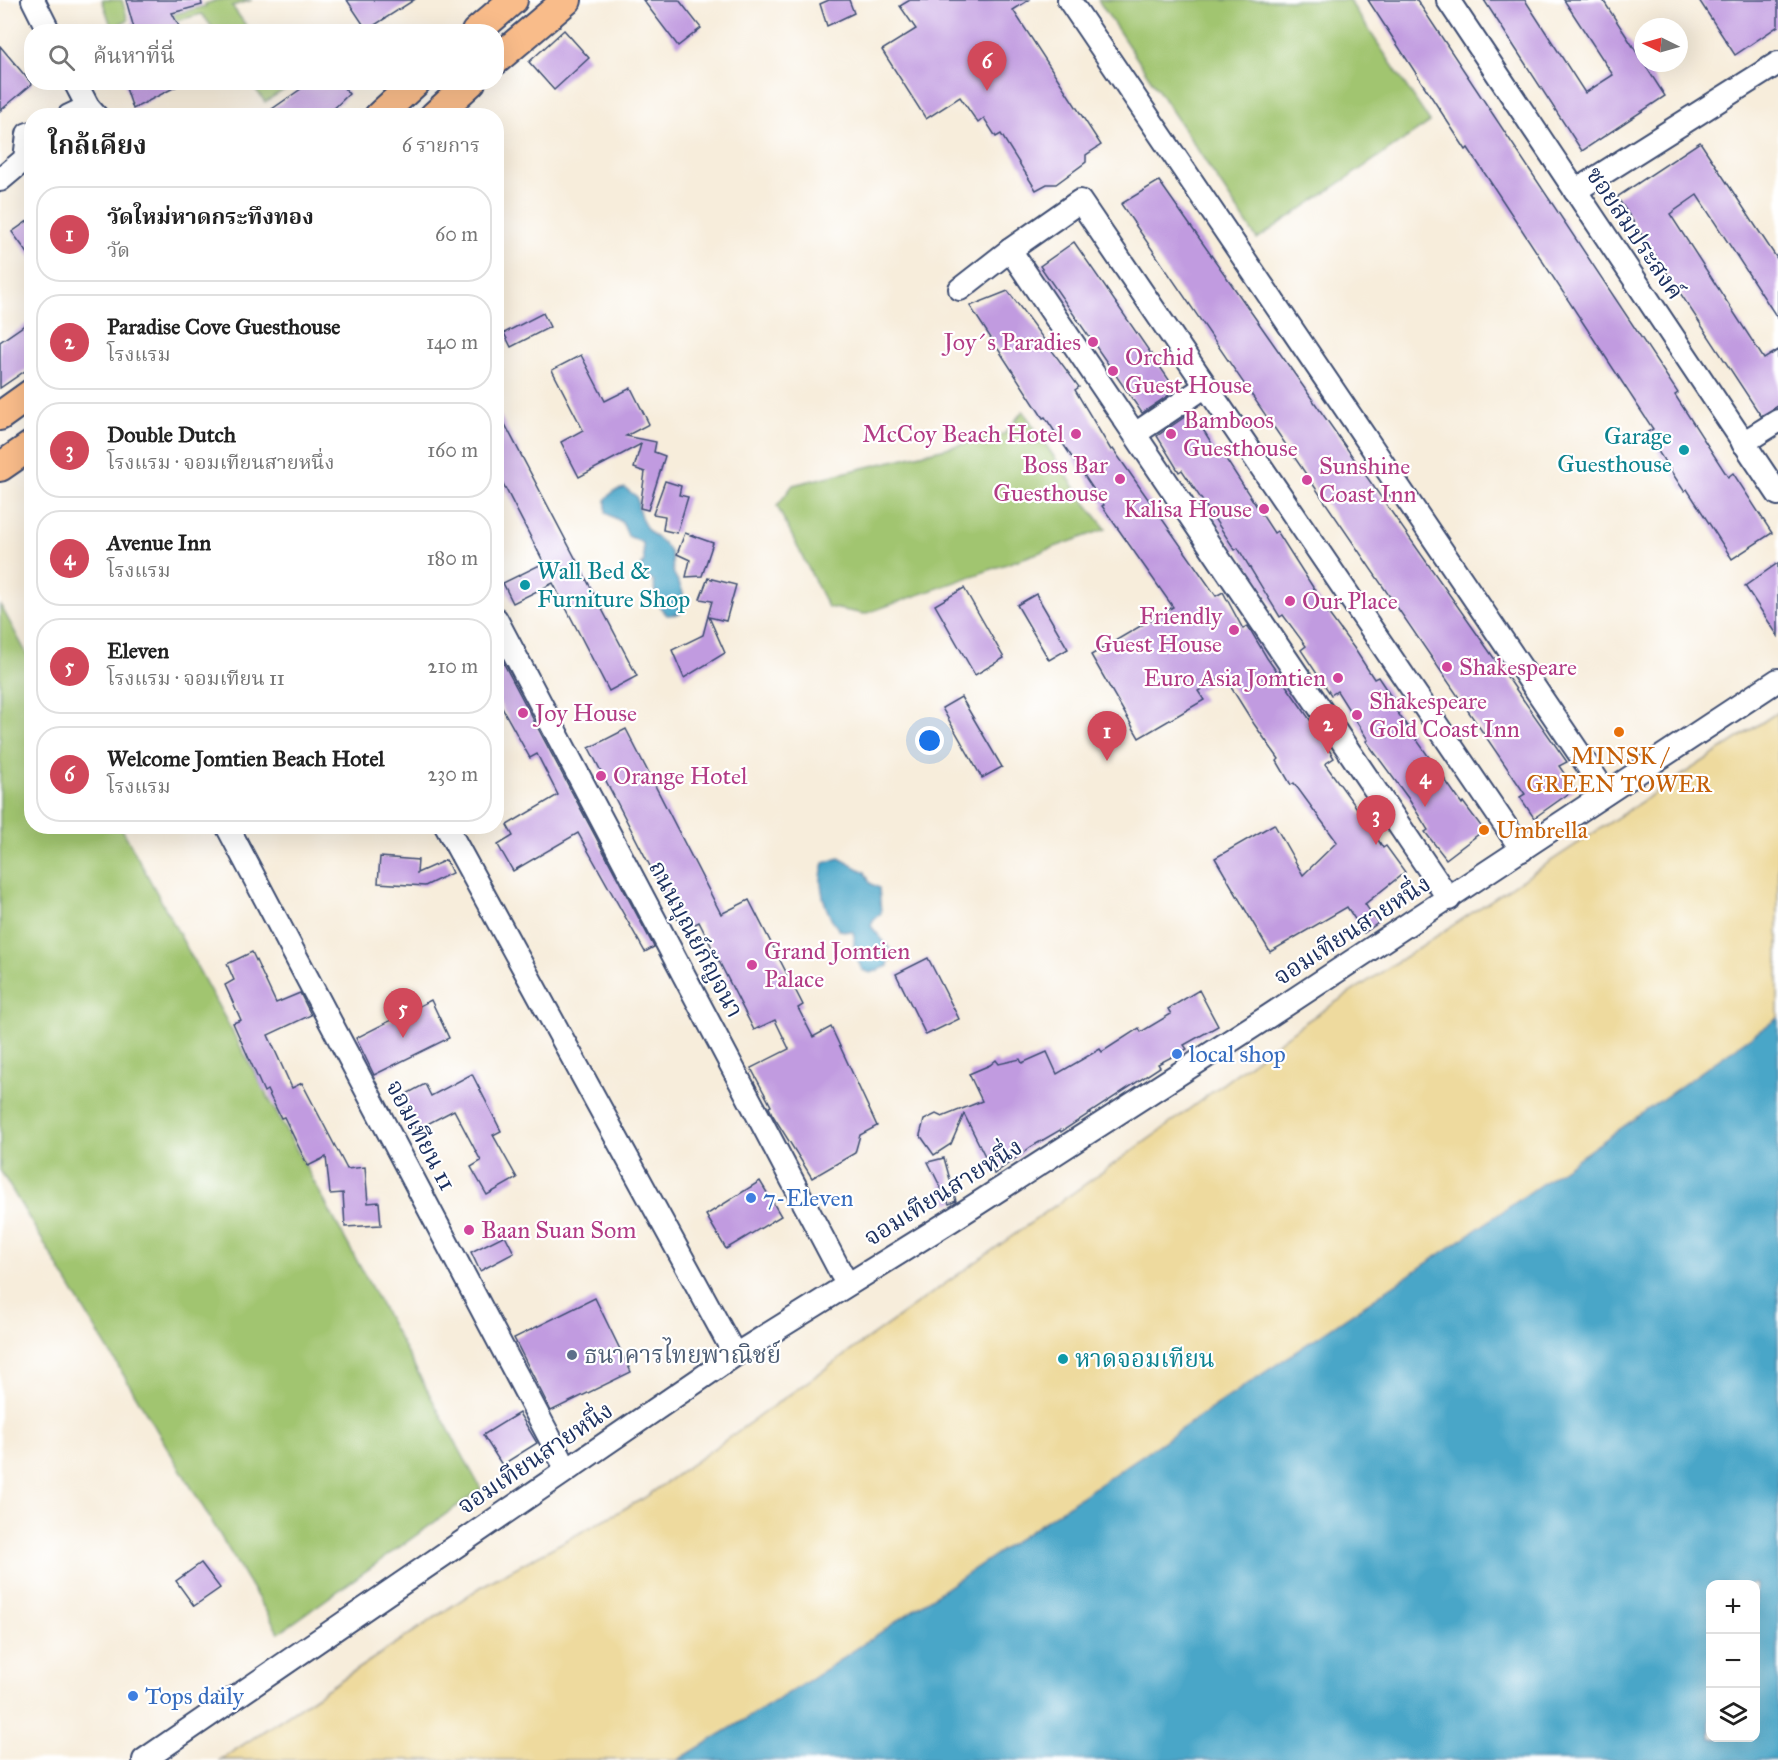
<!DOCTYPE html>
<html lang="th">
<meta charset="utf-8">
<style>
:root{--surface:#fff;--page:#f6f6f6;--text:#222;--muted:#767676;--line:#e0e0e0;--accent:#d1495b}
body{margin:0;font-family:"IM FELL Great Primer","Noto Serif Thai",serif;background:var(--page);color:var(--text)}
.controls{position:absolute;right:18px;bottom:18px;display:grid;overflow:hidden;border-radius:12px;box-shadow:0 6px 24px #0002}
.controls button{width:54px;height:54px;display:grid;place-items:center;padding:0;border:0;border-bottom:2px solid var(--line);background:var(--surface);color:var(--text);font:30px sans-serif}
.compass{position:absolute;left:1634px;top:18px;width:54px;height:54px;border-radius:50%;background:var(--surface);box-shadow:0 6px 24px #0002;rotate:275deg}
.you{position:absolute;left:930px;top:741px;width:21px;height:21px;margin:-15px;border:4px solid #fff;border-radius:50%;background:#1a73e8;box-shadow:0 0 0 9px #1a73e833}
.badge{display:grid;place-items:center;width:39px;height:39px;border-radius:50%;background:var(--accent);color:#fff;font-size:20px;font-weight:700}
.pin{position:absolute;translate:-50% -50px;filter:drop-shadow(0 2px 3px #0008)}
.pin::after{content:'';position:absolute;top:32px;width:21px;height:18px;background:inherit;clip-path:polygon(0 0,100% 0,50% 100%)}
.list{margin:0;padding:0;list-style:none}
h2{display:flex;justify-content:space-between;align-items:center;height:78px;margin:0;padding:0 24px;font-size:26px}
h2 small{font-size:20px;font-weight:400;color:var(--muted)}
.list li{display:grid;grid-template-columns:39px 1fr auto;gap:18px;align-items:center;box-sizing:border-box;height:96px;margin:0 12px 12px;padding:0 12px;border:2px solid var(--line);border-radius:24px}
.list b{display:block;font-size:22px;white-space:nowrap}
.list p{margin:0;font-size:20px;white-space:nowrap;color:var(--muted)}
.list em{font-size:20px;font-style:normal;color:var(--muted)}
.icon{flex:none;width:33px;height:33px;fill:none;stroke:currentColor;stroke-width:2;stroke-linecap:round;stroke-linejoin:round}
.map{position:relative;flex:none;width:1778px;height:1760px;overflow:hidden}
.search{position:absolute;background:var(--surface);box-shadow:0 6px 24px #0002;left:24px;top:24px;width:480px;height:66px;display:flex;align-items:center;gap:15px;box-sizing:border-box;padding:0 21px;border-radius:24px;color:var(--muted);font-size:22px}
.panel{position:absolute;background:var(--surface);box-shadow:0 6px 24px #0002;left:24px;top:108px;width:480px;height:726px;border-radius:24px}
.map>svg:first-child{display:block}
.green{fill:#a1c56f;stroke:#5e7a66;stroke-width:1.5}
.sand{fill:#eeda9e;stroke:#84847e;stroke-width:1.5}
.water{fill:#49a6c8;stroke:#326a93;stroke-width:1.5;fill-rule:evenodd}
.building{fill:#c19be0}
.lines{fill:none;stroke-linecap:round;stroke-linejoin:round}
.minor-casing{stroke:#3c4c71;stroke-width:26}
.major-casing{stroke:#3c4c71;stroke-width:32}
.minor{stroke:#fff;stroke-width:22}
.major{stroke:#f9bc8a;stroke-width:28}
.hotel-dot{fill:#d1479c;stroke:#fff;stroke-width:2}
.culture-dot{fill:#0f9aa8;stroke:#fff;stroke-width:2}
.food-dot{fill:#e8710a;stroke:#fff;stroke-width:2}
.shop-dot{fill:#3f7fe0;stroke:#fff;stroke-width:2}
.service-dot{fill:#5c6f8a;stroke:#fff;stroke-width:2}
.labels{text-anchor:middle;stroke-width:4.5;stroke-linejoin:round;paint-order:stroke}
.street-label{font-size:24px;fill:#1b2f5e;stroke:#fff}
.hotel-label{font-size:24px;fill:#b23c85;stroke:#fff;text-anchor:start}
.culture-label{font-size:24px;fill:#0d838f;stroke:#fff;text-anchor:start}
.food-label{font-size:24px;fill:#c56008;stroke:#fff}
.shop-label{font-size:24px;fill:#366cbe;stroke:#fff;text-anchor:start}
.service-label{font-size:24px;fill:#4e5e75;stroke:#fff;text-anchor:start}
</style>
<div class="map">
<svg width="1778" height="1760" viewBox="0 0 1778 1760">
<rect width="100%" height="100%" fill="#fff"/>
<filter id="ink" filterUnits="userSpaceOnUse"><feTurbulence type="fractalNoise" baseFrequency=".0167" numOctaves="2"/><feDisplacementMap in="SourceGraphic" scale="12" xChannelSelector="R" yChannelSelector="G"/><feConvolveMatrix kernelMatrix="1 2 1 2 8 2 1 2 1" color-interpolation-filters="sRGB"/></filter>
<filter id="wash" filterUnits="userSpaceOnUse"><feTurbulence type="fractalNoise" baseFrequency=".008" numOctaves="4" result="noise"/><feDisplacementMap in="SourceGraphic" scale="24" xChannelSelector="R" yChannelSelector="G"/><feGaussianBlur stdDeviation="1.35" result="paint"/><feColorMatrix in="noise" values="0 0 0 0 0 0 0 0 0 0 0 0 0 0 0 0 0 1.4 0 .05"/><feComposite in="paint" operator="in"/></filter>
<g filter="url(#wash)">
<rect width="100%" height="100%" fill="#f7eddb"/>
<g class="green">
<path d="M 102,0 L 122,0 L 128,20 L 121,23 L 122,28 L 206,6 L 205,4 L 218,0 L 252,0 L 232,6 L 250,31 L 215,31 L 202,14 L 137,31 L 113,31 Z"/>
<path d="M 1098,0 L 1349,0 L 1430,122 L 1257,239 Z"/>
<path d="M 251,83 L 287,83 L 290,86 L 265,102 Z"/>
<path d="M 1023,411 L 1086,504 L 1106,529 L 864,614 L 828,607 L 777,506 L 793,485 L 1004,434 Z"/>
<path d="M 0,604 L 31,662 L 32,826 L 121,827 L 481,1489 L 279,1633 L 0,1170 Z"/>
</g>
<path class="sand" d="M 1778,712 L 1778,1018 L 1492,1219 L 810,1680 L 678,1760 L 220,1760 L 484,1585 L 644,1498 L 1160,1131 L 1304,1023 Z"/>
<g class="water">
<path d="M 625,488 L 637,497 C 638,509 641,523 650,532 C 658,539 665,542 670,552 C 674,559 671,567 674,574 C 683,591 687,594 680,614 L 667,615 L 656,603 L 654,582 L 639,571 L 644,561 L 643,543 L 628,536 L 622,522 L 606,513 L 606,499 L 614,491 Z"/>
<path d="M 839,858 L 865,872 L 870,883 L 879,888 L 881,913 L 873,920 L 871,926 L 890,949 L 888,966 L 871,973 L 862,970 C 859,963 855,956 854,948 C 853,942 856,939 853,932 L 839,930 C 825,913 816,883 824,863 Z"/>
<path d="M 1778,1018 L 1778,1760 L 678,1760 L 810,1680 L 1492,1219 ZM 1710,1584 L 1756,1584 L 1756,1738 L 1710,1738 Z"/>
</g>
<g id="blocks">
<g class="building">
<path d="M 126,0 L 201,0 L 202,5 L 172,13 L 182,32 L 135,32 Z"/>
<path d="M 347,0 L 414,0 L 367,30 Z"/>
<path d="M 643,0 L 679,0 L 701,28 L 678,46 Z"/>
<path d="M 829,0 L 849,0 L 854,13 L 827,26 L 820,4 Z"/>
<path d="M 910,0 L 1029,0 L 1013,10 L 1101,145 L 1086,155 L 1086,162 L 1056,184 L 1047,184 L 1036,190 L 1001,134 L 996,137 L 984,118 L 978,123 L 960,97 L 926,119 L 882,50 L 916,29 L 900,6 Z"/>
<path d="M 1368,0 L 1417,0 L 1678,393 L 1675,395 L 1728,477 L 1733,473 L 1772,533 L 1732,559 L 1687,489 L 1684,491 L 1646,433 L 1653,429 L 1468,148 L 1466,150 Z"/>
<path d="M 1484,0 L 1525,0 L 1585,93 L 1613,75 L 1564,0 L 1603,0 L 1665,96 L 1582,151 Z"/>
<path d="M 1699,0 L 1778,0 L 1778,26 L 1735,55 Z"/>
<path d="M 564,30 L 589,58 L 554,90 L 529,62 Z"/>
<path d="M 0,46 L 32,84 L 0,111 Z"/>
<path d="M 124,82 L 185,82 L 133,109 Z"/>
<path d="M 311,82 L 339,82 L 349,94 L 326,116 L 262,116 Z"/>
<path d="M 1700,142 L 1778,260 L 1778,319 L 1697,195 L 1670,214 L 1764,359 L 1778,350 L 1778,406 L 1761,416 L 1617,197 Z"/>
<path d="M 1159,181 L 1567,762 L 1559,766 L 1575,789 L 1534,818 L 1520,797 L 1525,794 L 1121,204 Z"/>
<path d="M 32,218 L 32,259 L 12,232 Z"/>
<path d="M 1074,242 L 1176,390 L 1142,413 L 1040,266 Z"/>
<path d="M 1008,291 L 1079,387 L 1075,390 L 1111,450 L 1113,449 L 1216,596 L 1223,592 L 1243,629 L 1248,626 L 1267,658 L 1315,727 L 1334,758 L 1325,764 L 1367,822 L 1383,848 L 1386,846 L 1405,872 L 1365,904 L 1378,923 L 1364,933 L 1347,907 L 1270,952 L 1215,858 L 1274,824 L 1303,875 L 1337,842 L 1294,783 L 1291,785 L 1277,761 L 1279,759 L 1254,724 L 1224,676 L 1198,691 L 1204,700 L 1139,738 L 1091,655 L 1173,607 L 1102,506 L 1104,505 L 1045,417 L 1043,418 L 970,306 Z"/>
<path d="M 543,313 L 550,327 L 511,347 L 504,333 Z"/>
<path d="M 32,320 L 32,366 L 0,388 L 0,342 Z"/>
<path d="M 581,355 L 605,401 L 631,388 L 649,424 L 626,436 L 656,442 L 654,452 L 665,456 L 648,510 L 640,508 L 645,472 L 634,468 L 641,444 L 579,477 L 561,442 L 583,430 L 552,370 Z"/>
<path d="M 496,407 L 637,676 L 609,691 L 553,583 L 513,603 L 503,583 L 544,563 L 496,470 Z"/>
<path d="M 1192,412 L 1219,455 L 1222,453 L 1274,533 L 1277,531 L 1316,592 L 1314,594 L 1354,648 L 1374,679 L 1378,677 L 1398,707 L 1395,709 L 1462,804 L 1463,802 L 1484,830 L 1446,859 L 1425,832 L 1428,830 L 1408,798 L 1366,741 L 1368,740 L 1337,691 L 1331,695 L 1301,650 L 1306,646 L 1283,615 L 1280,617 L 1238,548 L 1235,550 L 1182,470 L 1179,472 L 1157,436 Z"/>
<path d="M 665,481 L 681,486 L 679,495 L 688,497 L 677,533 L 663,530 L 665,516 L 653,514 Z"/>
<path d="M 685,533 L 713,543 L 702,576 L 686,577 L 690,560 L 677,554 Z"/>
<path d="M 1778,563 L 1778,636 L 1745,586 Z"/>
<path d="M 708,578 L 736,585 L 726,621 L 709,617 L 725,653 L 684,678 L 672,650 L 703,635 L 712,601 L 700,599 Z"/>
<path d="M 964,588 L 1004,658 L 975,675 L 935,605 Z"/>
<path d="M 1036,594 L 1068,649 L 1049,660 L 1017,605 Z"/>
<path d="M 496,649 L 654,947 L 645,952 L 578,833 L 513,871 L 498,845 L 513,836 L 507,825 L 558,795 L 537,754 L 530,758 L 496,697 Z"/>
<path d="M 961,697 L 1002,767 L 982,778 L 942,708 Z"/>
<path d="M 626,729 L 721,914 L 749,900 L 803,1005 L 798,1008 L 813,1037 L 831,1027 L 877,1126 L 860,1135 L 855,1153 L 812,1178 L 772,1114 L 769,1107 L 771,1106 L 751,1068 L 789,1049 L 775,1020 L 754,1030 L 699,922 L 683,930 L 589,748 Z"/>
<path d="M 380,857 L 418,860 L 417,873 L 446,860 L 452,873 L 425,886 L 378,883 Z"/>
<path d="M 252,952 L 276,1003 L 300,993 L 311,1015 L 268,1035 L 292,1088 L 302,1083 L 347,1169 L 365,1167 L 368,1203 L 379,1202 L 381,1225 L 345,1227 L 343,1193 L 330,1194 L 326,1157 L 308,1166 L 284,1117 L 281,1118 L 267,1090 L 264,1092 L 233,1023 L 241,1020 L 225,985 L 234,980 L 227,964 Z"/>
<path d="M 928,958 L 959,1019 L 926,1035 L 896,974 Z"/>
<path d="M 1199,990 L 1218,1026 L 1184,1045 L 1187,1049 L 1158,1064 L 1160,1067 L 1061,1132 L 1060,1130 L 1031,1147 L 994,1174 L 964,1114 L 951,1144 L 934,1155 L 920,1135 L 924,1120 L 936,1114 L 942,1117 L 982,1101 L 969,1074 L 990,1065 L 996,1060 L 999,1064 L 1020,1059 L 1022,1063 L 1047,1052 L 1057,1074 L 1100,1049 L 1102,1052 L 1139,1028 L 1141,1032 L 1171,1014 L 1168,1009 Z"/>
<path d="M 431,1000 L 449,1038 L 374,1075 L 356,1038 Z"/>
<path d="M 472,1074 L 501,1131 L 493,1135 L 517,1178 L 487,1195 L 471,1167 L 481,1161 L 454,1110 L 416,1130 L 399,1098 L 425,1084 L 431,1096 Z"/>
<path d="M 944,1158 L 956,1201 L 949,1204 L 928,1162 Z"/>
<path d="M 760,1181 L 781,1216 L 726,1249 L 706,1215 Z"/>
<path d="M 505,1235 L 514,1253 L 480,1271 L 471,1252 Z"/>
<path d="M 595,1298 L 631,1372 L 551,1411 L 514,1338 Z"/>
<path d="M 519,1413 L 537,1443 L 502,1465 L 483,1435 Z"/>
<path d="M 201,1563 L 220,1588 L 194,1606 L 176,1581 Z"/>
</g>
</g>
</g>
<g filter="url(#ink)">
<use href="#blocks" fill-opacity="0" stroke="#3c4c71" stroke-width="1.5"/>
<g class="lines">
<defs>
<g id="minor">
<path d="M 33,0 L 49,32"/>
<path d="M 1069,0 L 1606,793"/>
<path d="M 1448,0 L 1778,494"/>
<path d="M 75,82 L 88,107 L 96,116"/>
<path d="M 69,116 L 88,107"/>
<path d="M 0,180 L 25,159 L 28,134 L 32,133"/>
<path d="M 1575,191 L 1778,63"/>
<path d="M 1010,250 L 1080,201 L 1522,850"/>
<path d="M 960,289 L 1010,250 L 1449,899"/>
<path d="M 1135,434 L 1206,386"/>
<path d="M 1743,443 L 1778,421"/>
<path d="M 496,619 L 841,1273 L 848,1284"/>
<path d="M 227,826 L 561,1459 L 568,1469"/>
<path d="M 446,826 L 735,1355"/>
<path d="M 144,1760 L 735,1355 L 952,1220 L 1269,1016 L 1778,680"/>
</g>
<g id="major">
<path d="M 476,32 L 513,0"/>
<path d="M 496,60 L 567,0"/>
<path d="M 379,116 L 416,82"/>
<path d="M 434,116 L 471,82"/>
<path d="M 0,416 L 32,393"/>
<path d="M 0,467 L 32,445"/>
</g>
</defs>
<use href="#minor" class="minor-casing"/>
<use href="#major" class="major-casing"/>
<use href="#minor" class="minor"/>
<use href="#major" class="major"/>
</g>
</g>
<g class="hotel-dot">
<circle cx="1093" cy="342" r="6"/>
<circle cx="1113" cy="371" r="6"/>
<circle cx="1076" cy="434" r="6"/>
<circle cx="1171" cy="434" r="6"/>
<circle cx="1120" cy="479" r="6"/>
<circle cx="1307" cy="480" r="6"/>
<circle cx="1264" cy="509" r="6"/>
<circle cx="1290" cy="601" r="6"/>
<circle cx="1234" cy="630" r="6"/>
<circle cx="1447" cy="667" r="6"/>
<circle cx="1338" cy="678" r="6"/>
<circle cx="523" cy="713" r="6"/>
<circle cx="1357" cy="715" r="6"/>
<circle cx="601" cy="776" r="6"/>
<circle cx="752" cy="965" r="6"/>
<circle cx="469" cy="1230" r="6"/>
</g>
<g class="culture-dot">
<circle cx="1684" cy="450" r="6"/>
<circle cx="525" cy="585" r="6"/>
<circle cx="1063" cy="1359" r="6"/>
</g>
<g class="food-dot">
<circle cx="1619" cy="732" r="6"/>
<circle cx="1484" cy="830" r="6"/>
</g>
<g class="shop-dot">
<circle cx="1177" cy="1054" r="6"/>
<circle cx="751" cy="1198" r="6"/>
<circle cx="133" cy="1696" r="6"/>
</g>
<circle class="service-dot" cx="572" cy="1355" r="6"/>
<g class="labels">
<g class="street-label">
<text transform="translate(1635 233) rotate(56)" y="8">ซอยสมประสงค์</text>
<text transform="translate(1352 930) rotate(-33)" y="8">จอมเทียนสายหนึ่ง</text>
<text transform="translate(696 939) rotate(62)" y="8">ถนนบุณย์กัญจนา</text>
<text transform="translate(421 1135) rotate(62)" y="8">จอมเทียน 11</text>
<text transform="translate(943 1192) rotate(-32)" y="8">จอมเทียนสายหนึ่ง</text>
<text transform="translate(535 1458) rotate(-34)" y="8">จอมเทียนสายหนึ่ง</text>
</g>
<g class="hotel-label">
<text x="1081" y="350" text-anchor="end">Joy´s Paradies</text>
<text x="1125" y="365">Orchid<tspan x="1125" dy="28">Guest House</tspan></text>
<text x="1183" y="428">Bamboos<tspan x="1183" dy="28">Guesthouse</tspan></text>
<text x="1064" y="442" text-anchor="end">McCoy Beach Hotel</text>
<text x="1108" y="473" text-anchor="end">Boss Bar<tspan x="1108" dy="28">Guesthouse</tspan></text>
<text x="1319" y="474">Sunshine<tspan x="1319" dy="28">Coast Inn</tspan></text>
<text x="1252" y="517" text-anchor="end">Kalisa House</text>
<text x="1302" y="609">Our Place</text>
<text x="1222" y="624" text-anchor="end">Friendly<tspan x="1222" dy="28">Guest House</tspan></text>
<text x="1459" y="675">Shakespeare</text>
<text x="1326" y="686" text-anchor="end">Euro Asia Jomtien</text>
<text x="1369" y="709">Shakespeare<tspan x="1369" dy="28">Gold Coast Inn</tspan></text>
<text x="535" y="721">Joy House</text>
<text x="613" y="784">Orange Hotel</text>
<text x="764" y="959">Grand Jomtien<tspan x="764" dy="28">Palace</tspan></text>
<text x="481" y="1238">Baan Suan Som</text>
</g>
<g class="culture-label">
<text x="1672" y="444" text-anchor="end">Garage<tspan x="1672" dy="28">Guesthouse</tspan></text>
<text x="537" y="579">Wall Bed &amp;<tspan x="537" dy="28">Furniture Shop</tspan></text>
<text x="1075" y="1367">หาดจอมเทียน</text>
</g>
<g class="food-label">
<text x="1619" y="764">MINSK /<tspan x="1619" dy="28">GREEN TOWER</tspan></text>
<text x="1496" y="838" text-anchor="start">Umbrella</text>
</g>
<g class="shop-label">
<text x="1189" y="1062">local shop</text>
<text x="763" y="1206">7-Eleven</text>
<text x="145" y="1704">Tops daily</text>
</g>
<g class="service-label">
<text x="584" y="1363">ธนาคารไทยพาณิชย์</text>
</g>
</g>
</svg>
<div class="controls">
<button>+</button>
<button>−</button>
<button><svg class="icon" aria-label="layers" viewBox="0 0 24 24"><path d="M12 4l9 5-9 5-9-5zM3 14l9 5 9-5"/></svg></button>
</div>
<svg class="compass" viewBox="-18 -18 36 36"><path d="M0-13l5 13h-10z" fill="#e53935"/><path d="M0 13l5-13h-10z" fill="#767676"/></svg>
<div class="you"></div>
<div class="pin badge" style="left:1107px;top:761px">1</div>
<div class="pin badge" style="left:1328px;top:754px">2</div>
<div class="pin badge" style="left:1376px;top:845px">3</div>
<div class="pin badge" style="left:1425px;top:807px">4</div>
<div class="pin badge" style="left:403px;top:1038px">5</div>
<div class="pin badge" style="left:987px;top:91px">6</div>
<div class="search"><svg class="icon" aria-label="search" viewBox="0 0 24 24"><circle cx="10" cy="10" r="6"/><path d="M15 15l6 6"/></svg>ค้นหาที่นี่</div>
<section class="panel">
<h2>ใกล้เคียง<small>6 รายการ</small></h2>
<ul class="list">
<li><span class="badge">1</span><div><b>วัดใหม่หาดกระทึงทอง</b><p>วัด</p></div><em>60 m</em></li>
<li><span class="badge">2</span><div><b>Paradise Cove Guesthouse</b><p>โรงแรม</p></div><em>140 m</em></li>
<li><span class="badge">3</span><div><b>Double Dutch</b><p>โรงแรม · จอมเทียนสายหนึ่ง</p></div><em>160 m</em></li>
<li><span class="badge">4</span><div><b>Avenue Inn</b><p>โรงแรม</p></div><em>180 m</em></li>
<li><span class="badge">5</span><div><b>Eleven</b><p>โรงแรม · จอมเทียน 11</p></div><em>210 m</em></li>
<li><span class="badge">6</span><div><b>Welcome Jomtien Beach Hotel</b><p>โรงแรม</p></div><em>230 m</em></li>
</ul>
</section>
</div>
